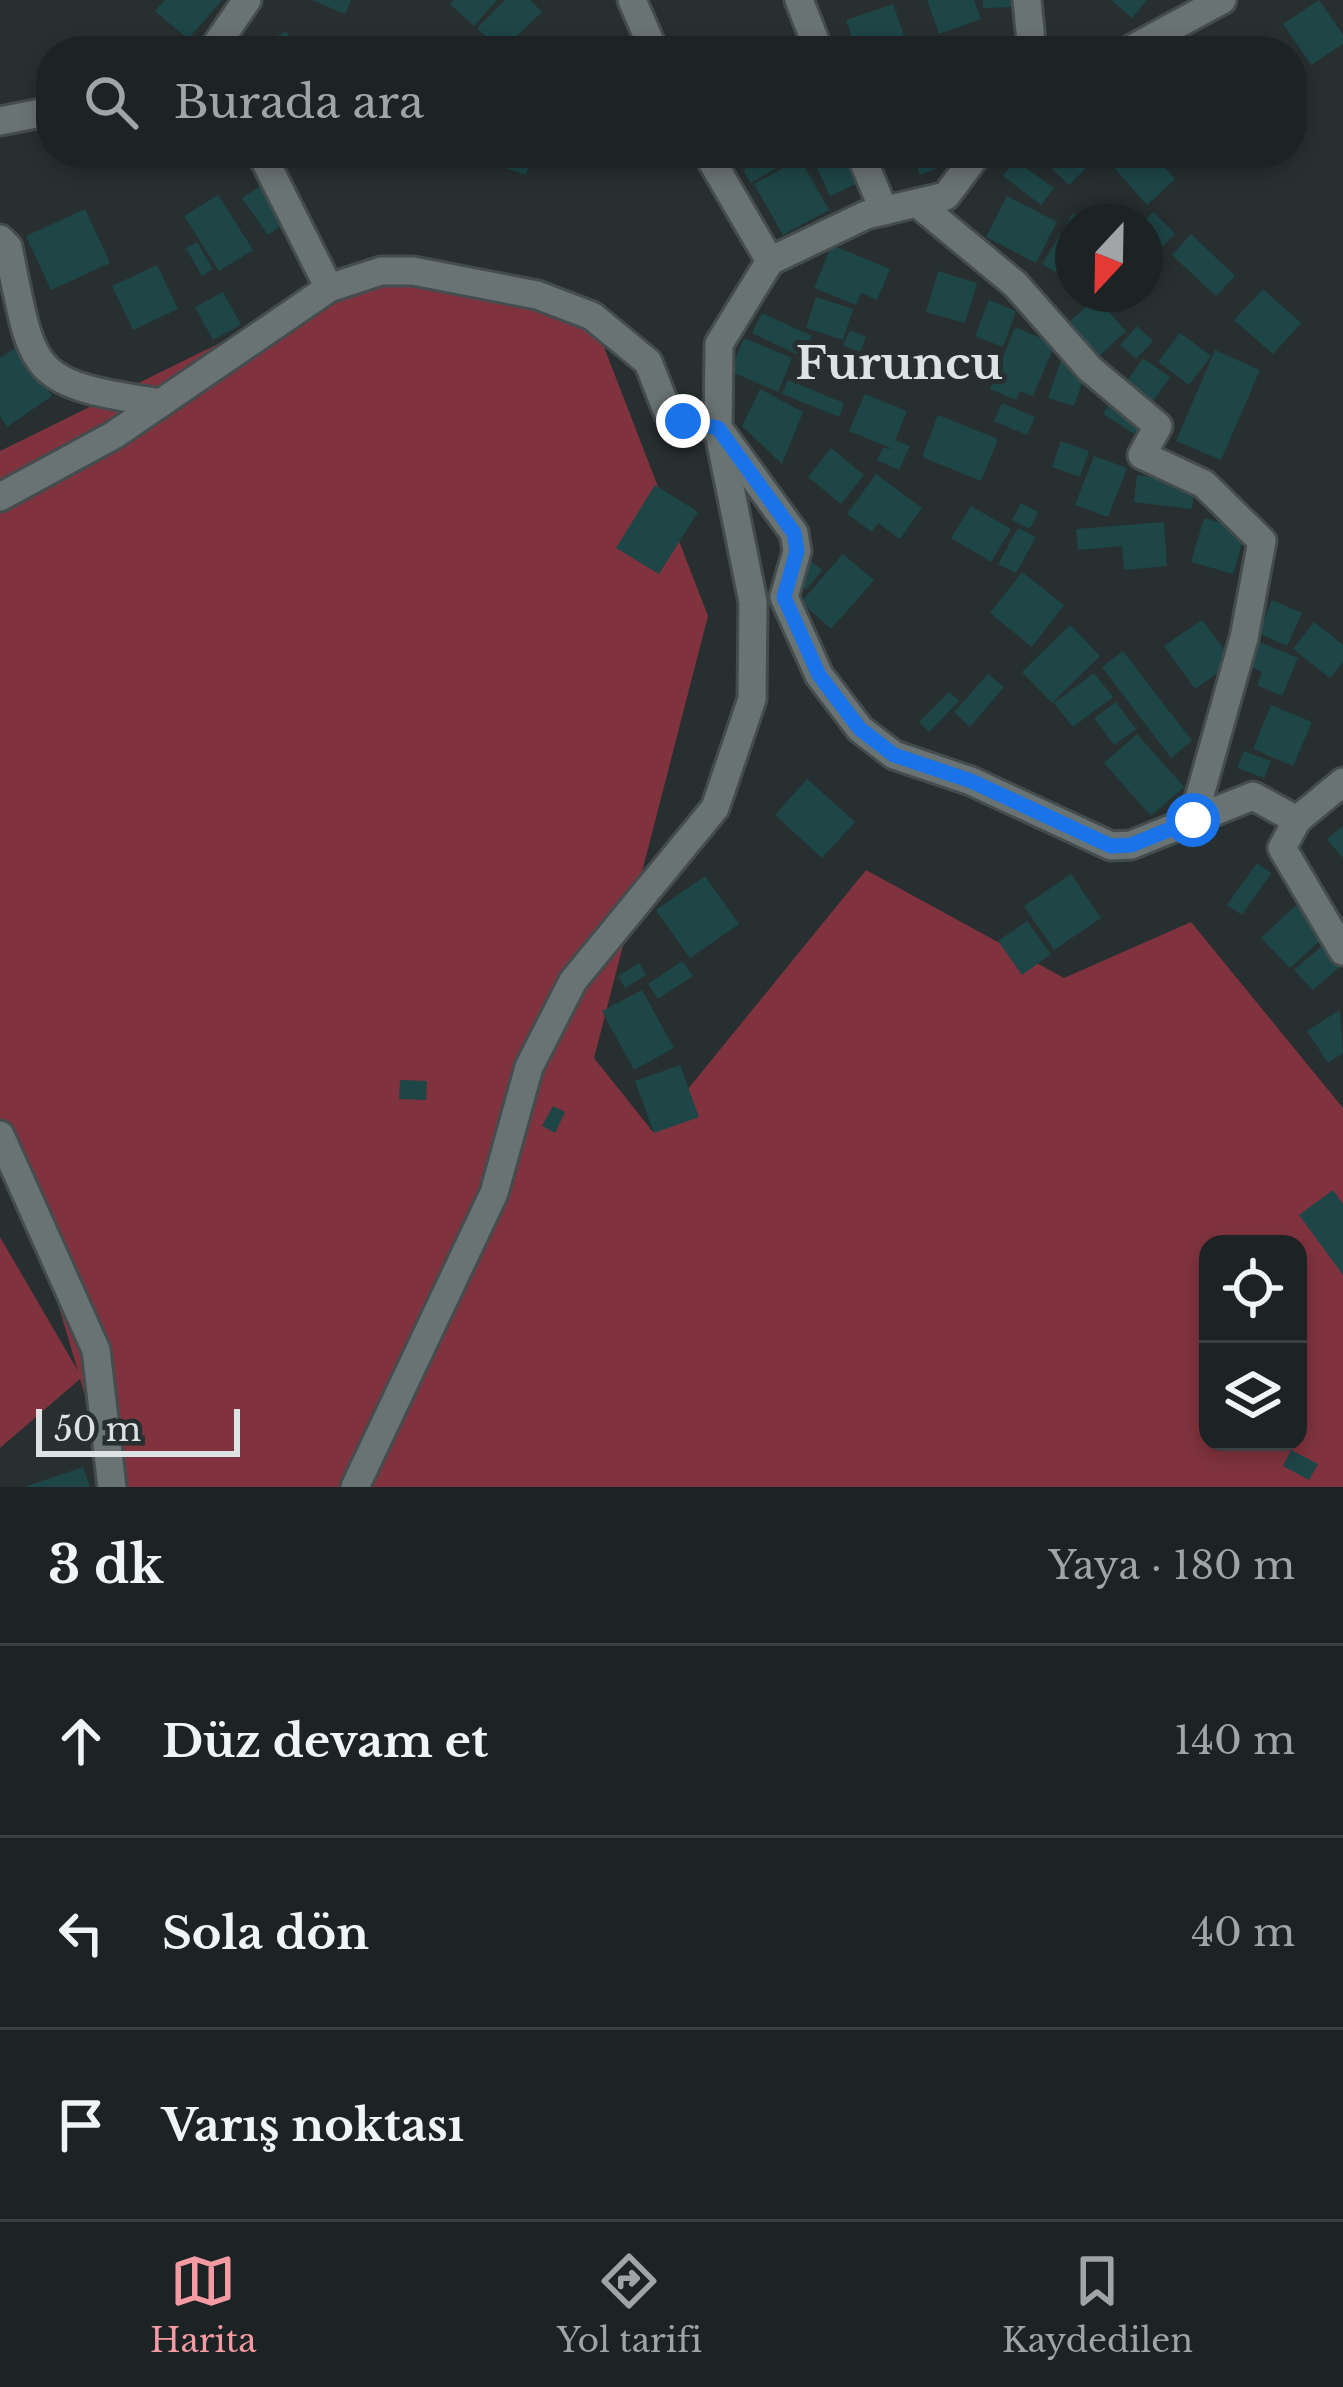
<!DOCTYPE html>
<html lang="tr">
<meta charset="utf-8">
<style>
:root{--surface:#1d2324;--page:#252b2c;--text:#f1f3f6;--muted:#a0a4a6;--line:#3b4041;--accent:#f49aa3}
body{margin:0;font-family:"Libre Baskerville",serif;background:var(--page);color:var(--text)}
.controls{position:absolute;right:36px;bottom:36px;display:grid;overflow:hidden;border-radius:24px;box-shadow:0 6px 18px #0003}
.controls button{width:108px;height:108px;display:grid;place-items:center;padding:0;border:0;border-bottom:3px solid var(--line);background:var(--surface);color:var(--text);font:60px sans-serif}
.compass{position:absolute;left:1055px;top:204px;width:108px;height:108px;border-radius:50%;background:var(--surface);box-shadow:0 6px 18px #0003;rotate:202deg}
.scale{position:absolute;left:36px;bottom:30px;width:204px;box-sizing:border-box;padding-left:12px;border:6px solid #dde2e2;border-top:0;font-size:33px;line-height:42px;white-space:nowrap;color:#dde2e2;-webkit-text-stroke:9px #272f30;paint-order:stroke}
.stop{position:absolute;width:36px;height:36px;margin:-27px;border:9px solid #1a73e8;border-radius:50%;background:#fff}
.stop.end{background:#1a73e8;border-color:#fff;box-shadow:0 3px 12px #0008}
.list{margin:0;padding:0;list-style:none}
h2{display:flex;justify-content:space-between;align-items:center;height:156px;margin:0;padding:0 48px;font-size:51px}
h2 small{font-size:39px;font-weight:400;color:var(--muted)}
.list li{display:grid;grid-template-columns:78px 1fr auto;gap:36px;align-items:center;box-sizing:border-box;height:192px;padding:0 48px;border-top:3px solid var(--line)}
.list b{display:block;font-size:45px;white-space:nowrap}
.list em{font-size:39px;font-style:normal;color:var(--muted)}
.icon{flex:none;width:66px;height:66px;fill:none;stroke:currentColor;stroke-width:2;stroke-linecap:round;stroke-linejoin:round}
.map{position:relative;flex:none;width:1343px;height:1487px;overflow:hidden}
.search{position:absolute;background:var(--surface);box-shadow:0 6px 18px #0003;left:36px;right:36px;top:36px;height:132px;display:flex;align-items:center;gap:30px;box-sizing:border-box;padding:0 42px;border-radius:48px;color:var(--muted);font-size:45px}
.sheet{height:732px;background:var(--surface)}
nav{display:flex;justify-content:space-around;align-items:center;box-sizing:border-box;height:168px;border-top:3px solid var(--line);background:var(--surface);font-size:33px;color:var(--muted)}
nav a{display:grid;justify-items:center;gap:6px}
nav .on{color:var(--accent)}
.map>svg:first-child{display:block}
.green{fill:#80333e;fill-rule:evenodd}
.building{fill:#1e4647}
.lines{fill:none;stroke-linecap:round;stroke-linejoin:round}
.minor-casing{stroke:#454c4d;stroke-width:33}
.minor{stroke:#6a7373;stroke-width:27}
.route{stroke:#1a73e8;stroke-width:15}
.labels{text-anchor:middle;stroke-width:10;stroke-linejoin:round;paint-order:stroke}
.quarter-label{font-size:45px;font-weight:bold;fill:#dde2e2;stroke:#272f30}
</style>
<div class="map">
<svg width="1343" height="1487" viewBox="0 0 1343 1487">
<rect width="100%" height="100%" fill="#272f30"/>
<path class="green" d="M 356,276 L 592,316 L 708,616 L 594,1058 L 653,1132 L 866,870 L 1064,978 L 1191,922 L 1343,1108 L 1343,1487 L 113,1487 L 80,1379 L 0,1448 L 0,1237 L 78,1371 L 22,1184 L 0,1152 L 0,451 ZM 1208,1244 L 1298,1244 L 1298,1442 L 1208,1442 Z"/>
<g class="building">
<path d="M 165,0 L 222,0 L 188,39 L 155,11 Z"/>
<path d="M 312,0 L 351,0 L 345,14 Z"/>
<path d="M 454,0 L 497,0 L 474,26 L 450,4 Z"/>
<path d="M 505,0 L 530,0 L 542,12 L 501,51 L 477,28 Z"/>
<path d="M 927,0 L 974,0 L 981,19 L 939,34 Z"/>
<path d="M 983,0 L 1016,0 L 1016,7 L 983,8 Z"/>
<path d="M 1111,0 L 1147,0 L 1132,18 Z"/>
<path d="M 1319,0 L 1343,35 L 1343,44 L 1311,65 L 1283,24 Z"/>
<path d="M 893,4 L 909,50 L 857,51 L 846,20 Z"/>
<path d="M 286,31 L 298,51 L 251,51 Z"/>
<path d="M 463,153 L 533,153 L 526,175 Z"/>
<path d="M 773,153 L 779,153 L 785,163 L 751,183 L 743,170 Z"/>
<path d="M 810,153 L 849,153 L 862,181 L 830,196 Z"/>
<path d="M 911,153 L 954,153 L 957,160 L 920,175 Z"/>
<path d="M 1036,153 L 1101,153 L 1069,185 Z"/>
<path d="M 1132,153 L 1152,153 L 1175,179 L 1147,205 L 1115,169 Z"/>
<path d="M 800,159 L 829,210 L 783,235 L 754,184 Z"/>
<path d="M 1015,160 L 1054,188 L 1041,205 L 1003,176 Z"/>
<path d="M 260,186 L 286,222 L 268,235 L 242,198 Z"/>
<path d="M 218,195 L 253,250 L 219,271 L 184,216 Z"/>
<path d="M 1007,196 L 1057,222 L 1036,263 L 986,237 Z"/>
<path d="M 85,209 L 110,263 L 51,290 L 26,236 Z"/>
<path d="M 1153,212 L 1175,234 L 1162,247 L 1145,230 L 1145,220 Z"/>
<path d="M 1073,213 L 1087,222 L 1073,222 L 1073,283 L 1042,264 Z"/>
<path d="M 1191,234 L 1235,276 L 1216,296 L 1172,255 Z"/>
<path d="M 197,242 L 213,269 L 202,276 L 186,248 Z"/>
<path d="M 832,245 L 890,269 L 877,300 L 861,293 L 856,305 L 814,288 Z"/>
<path d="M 157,265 L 178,309 L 133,330 L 112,286 Z"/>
<path d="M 938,271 L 977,283 L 965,323 L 926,312 Z"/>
<path d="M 1263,289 L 1301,323 L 1273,354 L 1234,320 Z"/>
<path d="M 223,292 L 241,325 L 213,340 L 195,307 Z"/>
<path d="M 816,297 L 853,309 L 843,340 L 806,328 Z"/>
<path d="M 1096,298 L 1126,331 L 1098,357 L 1067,324 Z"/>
<path d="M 989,300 L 1016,311 L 1003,347 L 975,336 Z"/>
<path d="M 762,313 L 812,336 L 802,357 L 752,333 Z"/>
<path d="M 1137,326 L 1153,341 L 1136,359 L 1120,345 Z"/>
<path d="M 1015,327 L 1055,344 L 1033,396 L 1020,391 L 1016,400 L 990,389 Z"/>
<path d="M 850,330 L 866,337 L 860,352 L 843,345 Z"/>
<path d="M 1180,333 L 1211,356 L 1189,385 L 1158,362 Z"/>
<path d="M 744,338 L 792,358 L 778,392 L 730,371 Z"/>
<path d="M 17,347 L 52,396 L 7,427 L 0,416 L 0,358 Z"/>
<path d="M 1215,350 L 1260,370 L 1221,460 L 1176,441 Z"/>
<path d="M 1143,358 L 1170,377 L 1153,401 L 1126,383 Z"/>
<path d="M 1061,360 L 1087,368 L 1074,406 L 1048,398 Z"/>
<path d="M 788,380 L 844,403 L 839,417 L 782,394 Z"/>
<path d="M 760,389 L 803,412 L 782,464 L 742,426 Z"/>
<path d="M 865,394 L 907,411 L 895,440 L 910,446 L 899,470 L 877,460 L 883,448 L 893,449 L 849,431 Z"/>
<path d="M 1113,398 L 1144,418 L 1134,434 L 1103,414 Z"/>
<path d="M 1002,403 L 1035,417 L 1027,435 L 994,421 Z"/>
<path d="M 938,415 L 998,439 L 981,481 L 922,457 Z"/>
<path d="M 1061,441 L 1089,451 L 1080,477 L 1052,467 Z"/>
<path d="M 831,448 L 864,475 L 841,504 L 808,477 Z"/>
<path d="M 1094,456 L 1127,468 L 1108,517 L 1075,505 Z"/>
<path d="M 876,474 L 922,508 L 900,539 L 878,523 L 872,532 L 847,514 Z"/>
<path d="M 1137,475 L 1195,482 L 1192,509 L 1134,502 Z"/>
<path d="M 655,485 L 698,512 L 659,574 L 616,548 Z"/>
<path d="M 1021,503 L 1038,512 L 1030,529 L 1012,520 Z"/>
<path d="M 971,506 L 1011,529 L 991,562 L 951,538 Z"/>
<path d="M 1204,518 L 1246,530 L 1233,574 L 1191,562 Z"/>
<path d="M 1164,522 L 1167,566 L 1124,570 L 1122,546 L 1078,550 L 1076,529 Z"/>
<path d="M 1018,528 L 1036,537 L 1016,573 L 998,564 Z"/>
<path d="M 843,554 L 874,580 L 831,629 L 801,602 Z"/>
<path d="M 811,561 L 822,570 L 806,590 L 795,581 Z"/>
<path d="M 1022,572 L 1064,605 L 1032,647 L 990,613 Z"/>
<path d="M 1272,600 L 1302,613 L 1287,646 L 1258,633 Z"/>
<path d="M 1202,620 L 1233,662 L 1195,689 L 1164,646 Z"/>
<path d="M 1314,622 L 1343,645 L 1343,662 L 1330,678 L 1293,649 Z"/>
<path d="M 1070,625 L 1100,656 L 1052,703 L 1022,672 Z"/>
<path d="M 1255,640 L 1298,658 L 1282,696 L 1257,685 L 1262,672 L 1245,664 Z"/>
<path d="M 1123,651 L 1192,741 L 1171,758 L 1102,667 Z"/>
<path d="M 1094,673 L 1113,697 L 1073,727 L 1054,703 Z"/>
<path d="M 988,674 L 1004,687 L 970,727 L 954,712 Z"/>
<path d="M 949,692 L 959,701 L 929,732 L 919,722 Z"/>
<path d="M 1116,702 L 1136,729 L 1114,745 L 1094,718 Z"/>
<path d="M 1271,705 L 1312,722 L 1293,766 L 1253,749 Z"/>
<path d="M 1137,734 L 1184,787 L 1151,816 L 1104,763 Z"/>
<path d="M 1244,751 L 1271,761 L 1264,778 L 1237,768 Z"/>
<path d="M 807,779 L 855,822 L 822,858 L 775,815 Z"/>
<path d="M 1343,826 L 1343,858 L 1327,839 Z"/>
<path d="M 1257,863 L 1271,873 L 1242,915 L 1227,905 Z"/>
<path d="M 1071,874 L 1101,918 L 1054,950 L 1024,906 Z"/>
<path d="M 705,876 L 739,924 L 690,958 L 656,910 Z"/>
<path d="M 1296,905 L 1325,936 L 1290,968 L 1261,938 Z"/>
<path d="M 1027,921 L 1051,954 L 1022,975 L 998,941 Z"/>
<path d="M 1325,943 L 1343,964 L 1313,990 L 1294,970 Z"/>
<path d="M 682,961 L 693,976 L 658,999 L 648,984 Z"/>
<path d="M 639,963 L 646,975 L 625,988 L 618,976 Z"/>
<path d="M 642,990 L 674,1048 L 634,1070 L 602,1011 Z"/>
<path d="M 1340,1010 L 1343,1053 L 1328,1063 L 1307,1031 Z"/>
<path d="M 680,1065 L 699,1117 L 654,1133 L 635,1081 Z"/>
<path d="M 400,1080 L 427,1081 L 426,1100 L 399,1099 Z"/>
<path d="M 553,1106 L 565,1112 L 555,1133 L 542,1126 Z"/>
<path d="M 1333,1190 L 1343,1204 L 1343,1275 L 1299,1215 Z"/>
<path d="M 1291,1450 L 1318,1464 L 1309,1480 L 1283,1466 Z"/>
<path d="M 83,1467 L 90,1487 L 27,1487 L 27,1486 Z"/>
</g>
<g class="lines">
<defs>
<g id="minor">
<path d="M 632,0 L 654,51"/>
<path d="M 799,0 L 819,51"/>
<path d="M 1027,0 L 1032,51"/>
<path d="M 212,51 L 247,0"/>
<path d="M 1128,51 L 1222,0"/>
<path d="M 0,121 L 51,111"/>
<path d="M 261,153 L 329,288"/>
<path d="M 707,153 L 770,261"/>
<path d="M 860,153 L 884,211"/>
<path d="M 917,203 L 1015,284 L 1090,369 L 1158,426 L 1142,455 L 1204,484 L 1262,541 L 1244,638 L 1193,820"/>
<path d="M 0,239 L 8,247 C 34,374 26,383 161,403"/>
<path d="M 0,497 L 114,435 L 329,288 L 381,271 L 413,271 L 537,295 L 592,316 L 648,362 L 668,413 L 683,421 L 718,428 L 794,533 L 797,551 L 784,597 L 819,675 L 860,729 L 894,755 L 971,781 L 1111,846 L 1131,845 L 1253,796 L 1297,820"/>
<path d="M 1343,782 L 1297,820 L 1282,848 L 1343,951"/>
<path d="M 0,1135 L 96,1350 L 112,1487"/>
<path d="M 355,1487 L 494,1193 L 529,1067 L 573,981 L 715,808 L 752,699 L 753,602 L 718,428 L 719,344 L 770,261 L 866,215 L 946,196 L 978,153"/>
</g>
</defs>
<use href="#minor" class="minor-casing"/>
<use href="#minor" class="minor"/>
</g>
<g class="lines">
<path class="route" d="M 683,421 L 718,428 L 794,533 L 797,551 L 784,597 L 819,675 L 860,729 L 894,755 L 971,781 L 1111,846 L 1131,845 L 1193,820"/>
</g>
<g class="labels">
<g class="quarter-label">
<text x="899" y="379">Furuncu</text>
</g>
</g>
</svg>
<div class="controls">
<button><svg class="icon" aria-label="locate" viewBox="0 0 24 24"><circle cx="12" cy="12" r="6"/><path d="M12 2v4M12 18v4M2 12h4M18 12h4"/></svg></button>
<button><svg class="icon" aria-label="layers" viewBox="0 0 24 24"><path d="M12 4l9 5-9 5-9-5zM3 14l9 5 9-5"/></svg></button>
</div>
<svg class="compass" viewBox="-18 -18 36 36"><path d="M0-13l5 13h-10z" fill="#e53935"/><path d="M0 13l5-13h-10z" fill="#a0a4a6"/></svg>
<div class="scale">50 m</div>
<div class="stop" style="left:1193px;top:820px"></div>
<div class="stop end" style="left:683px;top:421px"></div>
<div class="search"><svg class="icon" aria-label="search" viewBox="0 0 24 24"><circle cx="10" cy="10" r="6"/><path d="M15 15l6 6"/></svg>Burada ara</div>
</div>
<section class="sheet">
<h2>3 dk<small>Yaya · 180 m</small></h2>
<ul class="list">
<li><svg class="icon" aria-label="ahead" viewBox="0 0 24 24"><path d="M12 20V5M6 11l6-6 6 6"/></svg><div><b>Düz devam et</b></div><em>140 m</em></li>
<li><svg class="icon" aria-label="left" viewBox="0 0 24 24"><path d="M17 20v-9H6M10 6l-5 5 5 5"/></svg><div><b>Sola dön</b></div><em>40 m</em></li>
<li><svg class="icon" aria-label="arrive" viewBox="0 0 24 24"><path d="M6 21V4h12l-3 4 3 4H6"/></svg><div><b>Varış noktası</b></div></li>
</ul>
</section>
<nav>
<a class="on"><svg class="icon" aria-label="map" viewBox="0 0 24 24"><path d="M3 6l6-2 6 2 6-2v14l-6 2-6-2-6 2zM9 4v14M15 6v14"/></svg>Harita</a>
<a><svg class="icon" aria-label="directions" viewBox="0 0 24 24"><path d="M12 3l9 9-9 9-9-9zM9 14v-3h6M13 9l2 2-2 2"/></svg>Yol tarifi</a>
<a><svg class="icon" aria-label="saved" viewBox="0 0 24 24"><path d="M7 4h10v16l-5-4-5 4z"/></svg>Kaydedilen</a>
</nav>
